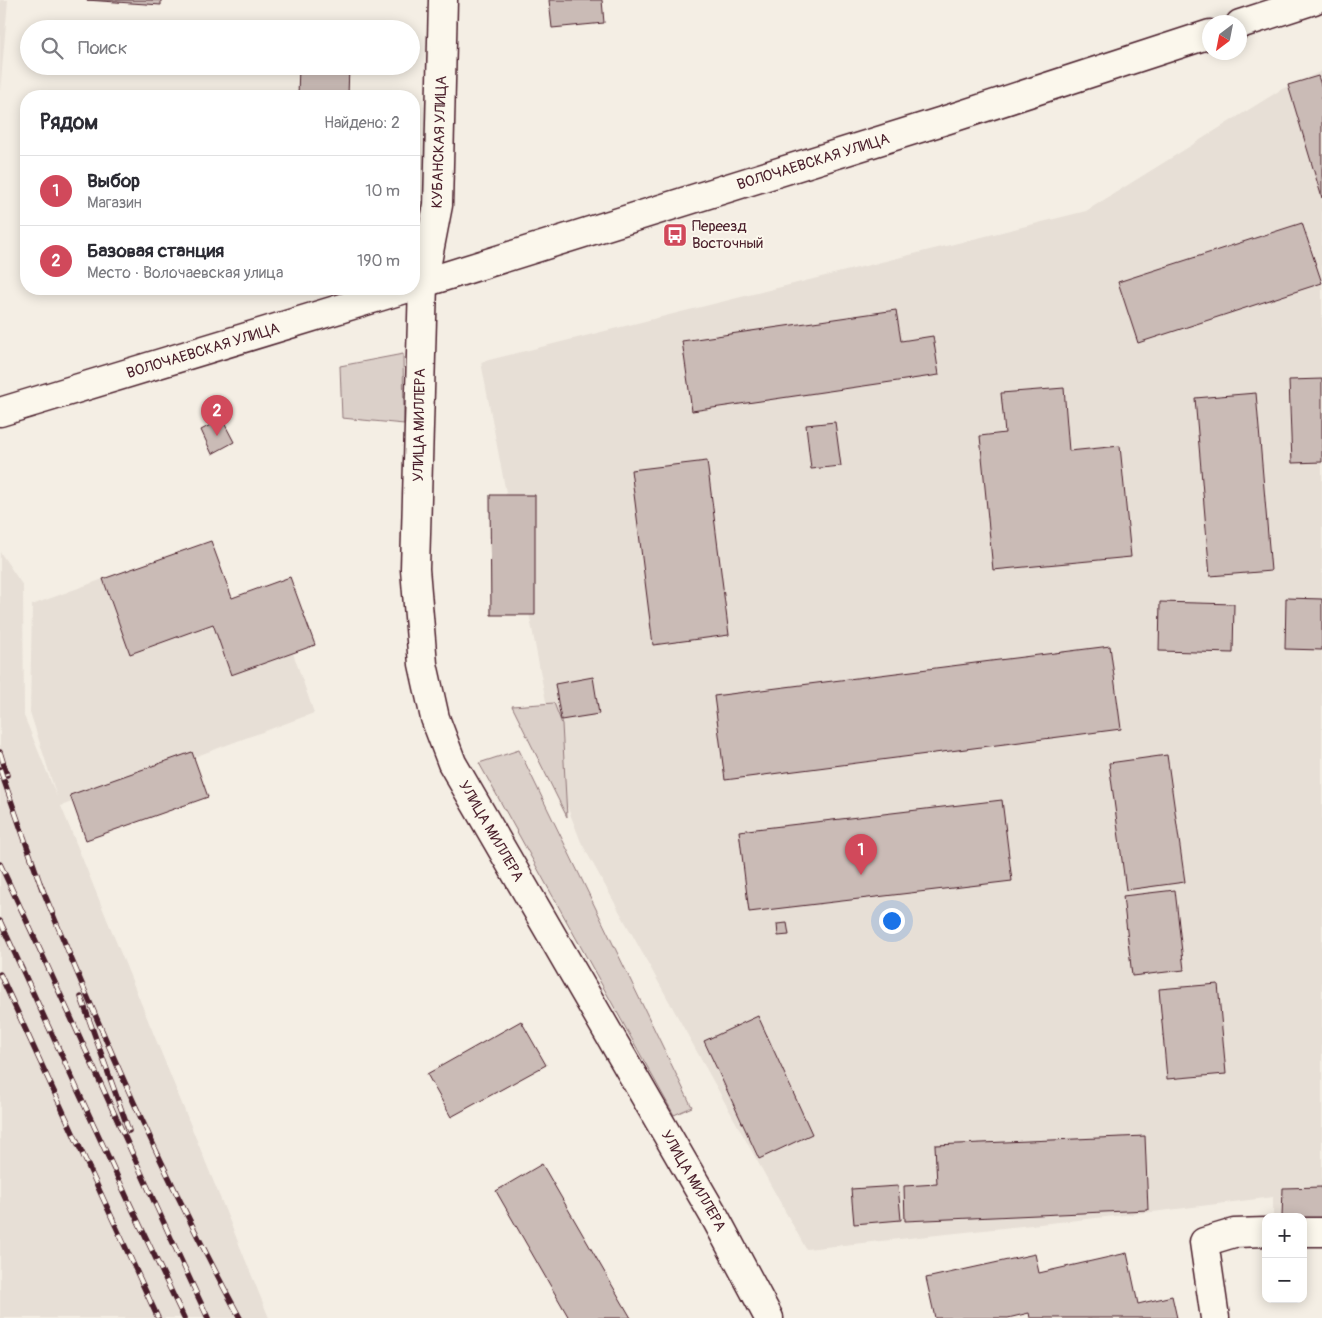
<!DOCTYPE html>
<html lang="ru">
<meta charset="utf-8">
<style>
:root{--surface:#fff;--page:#f2f2f3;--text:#2b2b33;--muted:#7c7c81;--line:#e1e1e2;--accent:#d1495b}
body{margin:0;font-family:Pangolin,sans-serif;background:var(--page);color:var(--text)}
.controls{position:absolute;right:15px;bottom:15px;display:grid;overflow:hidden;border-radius:10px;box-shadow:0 2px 12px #0003}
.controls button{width:45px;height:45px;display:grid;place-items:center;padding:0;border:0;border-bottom:1px solid var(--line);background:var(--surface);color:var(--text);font:25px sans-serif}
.compass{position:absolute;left:1202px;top:15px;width:45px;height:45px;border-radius:50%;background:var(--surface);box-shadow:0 2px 12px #0003;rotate:212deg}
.you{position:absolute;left:891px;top:920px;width:18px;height:18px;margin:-12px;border:4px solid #fff;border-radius:50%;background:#1a73e8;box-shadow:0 0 0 8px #1a73e833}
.badge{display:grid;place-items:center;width:32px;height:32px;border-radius:50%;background:var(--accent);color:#fff;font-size:16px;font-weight:700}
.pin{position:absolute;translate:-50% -41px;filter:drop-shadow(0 1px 2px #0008)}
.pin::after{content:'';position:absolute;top:26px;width:18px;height:15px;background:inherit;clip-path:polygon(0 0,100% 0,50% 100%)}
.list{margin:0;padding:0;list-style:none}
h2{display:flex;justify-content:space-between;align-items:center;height:65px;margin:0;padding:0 20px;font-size:21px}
h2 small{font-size:16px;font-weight:400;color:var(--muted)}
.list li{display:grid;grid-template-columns:32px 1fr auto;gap:15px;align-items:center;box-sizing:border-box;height:70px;padding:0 20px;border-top:1px solid var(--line)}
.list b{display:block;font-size:19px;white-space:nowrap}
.list p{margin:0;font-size:16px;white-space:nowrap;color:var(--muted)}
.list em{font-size:16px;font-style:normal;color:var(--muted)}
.icon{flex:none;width:28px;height:28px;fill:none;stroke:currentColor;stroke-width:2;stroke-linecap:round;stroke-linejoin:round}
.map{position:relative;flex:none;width:1322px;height:1318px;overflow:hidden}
.search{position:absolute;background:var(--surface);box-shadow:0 2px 12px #0003;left:20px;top:20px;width:400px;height:55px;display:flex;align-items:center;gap:12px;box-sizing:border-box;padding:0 18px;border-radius:28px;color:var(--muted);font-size:19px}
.panel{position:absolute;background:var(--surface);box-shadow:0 2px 12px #0003;left:20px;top:90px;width:400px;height:205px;border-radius:20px}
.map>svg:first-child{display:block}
.built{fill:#e7dfd6}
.green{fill:#dbd0c9;stroke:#92787a}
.building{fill:#cabbb6;stroke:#4a1f2b}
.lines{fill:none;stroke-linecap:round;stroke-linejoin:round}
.minor-casing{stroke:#4a1f2b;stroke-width:31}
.secondary-casing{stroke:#4a1f2b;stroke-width:31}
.minor{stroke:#fbf7ec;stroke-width:28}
.secondary{stroke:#fbf7ec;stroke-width:28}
.rail-casing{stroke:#4a1f2b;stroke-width:5.5}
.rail{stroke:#fbf7ec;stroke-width:4;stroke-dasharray:11;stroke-linecap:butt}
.labels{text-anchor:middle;stroke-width:4;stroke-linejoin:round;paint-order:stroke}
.street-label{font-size:15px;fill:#4a1f2b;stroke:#fbf7ec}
.poi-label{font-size:15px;fill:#4a1f2b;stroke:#fbf7ec;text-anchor:start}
</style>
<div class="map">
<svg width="1322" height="1318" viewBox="0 0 1322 1318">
<rect width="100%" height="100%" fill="#f4eee4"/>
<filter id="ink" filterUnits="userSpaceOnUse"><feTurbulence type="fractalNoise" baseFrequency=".02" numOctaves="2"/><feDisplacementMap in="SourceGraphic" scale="10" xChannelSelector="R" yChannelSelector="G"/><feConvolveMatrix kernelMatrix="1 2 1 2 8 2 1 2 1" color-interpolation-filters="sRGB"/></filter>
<g filter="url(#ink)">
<g class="built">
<path d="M 0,0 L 8,0 L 0,92 Z"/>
<path d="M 1322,71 L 1322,1233 L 1303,1217 L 1273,1217 L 1273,1197 L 1161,1211 L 806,1249 L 581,842 L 565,801 L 481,362 L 1086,211 L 1282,89 Z"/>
<path d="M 0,552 L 23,586 L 24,716 L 57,797 L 30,712 L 32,605 L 103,579 L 130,654 L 213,624 L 231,675 L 293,653 L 314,713 L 61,806 L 269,1318 L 0,1318 Z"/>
</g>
<g class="green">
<path d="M 403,354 L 404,424 L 342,418 L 340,366 Z"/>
<path d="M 554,703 L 562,724 L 567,817 L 512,706 Z"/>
<path d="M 519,750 L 692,1107 L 674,1115 L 479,763 Z"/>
</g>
<g class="building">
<path d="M 86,0 L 161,0 L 161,5 Z"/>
<path d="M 549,0 L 602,0 L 604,23 L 552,28 Z"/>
<path d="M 299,66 L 349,66 L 348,96 L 298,96 Z"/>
<path d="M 1318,76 L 1322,88 L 1322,198 L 1288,85 Z"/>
<path d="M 1302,223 L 1322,283 L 1138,343 L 1118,282 Z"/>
<path d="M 896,310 L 901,341 L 933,336 L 939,375 L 692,411 L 682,341 Z"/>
<path d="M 1322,379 L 1322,462 L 1292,463 L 1289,380 Z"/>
<path d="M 1064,388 L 1069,451 L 1120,446 L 1131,557 L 993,570 L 980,436 L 1005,433 L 1001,393 Z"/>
<path d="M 1256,393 L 1271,571 L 1210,576 L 1195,398 Z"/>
<path d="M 222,419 L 234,442 L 212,454 L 201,430 Z"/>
<path d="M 835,422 L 841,466 L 811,469 L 806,425 Z"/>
<path d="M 707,461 L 729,635 L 653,645 L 631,470 Z"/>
<path d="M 490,495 L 535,495 L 535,615 L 491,615 Z"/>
<path d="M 211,541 L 232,598 L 290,577 L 315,645 L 231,675 L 213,624 L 130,654 L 103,579 Z"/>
<path d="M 1286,598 L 1322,599 L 1322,650 L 1285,649 Z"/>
<path d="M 1160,602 L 1234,604 L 1233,653 L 1159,651 Z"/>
<path d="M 1110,646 L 1121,729 L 725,780 L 714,696 Z"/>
<path d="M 593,677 L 599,714 L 561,720 L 555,684 Z"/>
<path d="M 192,752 L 208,797 L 86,840 L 70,795 Z"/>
<path d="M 1167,755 L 1185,882 L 1126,890 L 1109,763 Z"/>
<path d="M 1002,800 L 1012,881 L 749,912 L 739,831 Z"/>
<path d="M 1175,890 L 1184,970 L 1132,976 L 1123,896 Z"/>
<path d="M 787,923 L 789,935 L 778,936 L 777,924 Z"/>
<path d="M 1218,984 L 1226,1074 L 1167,1079 L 1159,989 Z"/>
<path d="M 758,1016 L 812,1134 L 759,1159 L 704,1041 Z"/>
<path d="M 521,1021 L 546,1065 L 451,1117 L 427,1074 Z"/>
<path d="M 1145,1136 L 1148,1210 L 905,1221 L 904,1186 L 937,1184 L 935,1145 Z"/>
<path d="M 542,1164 L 631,1318 L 569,1318 L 496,1191 Z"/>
<path d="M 898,1186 L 901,1220 L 854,1224 L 851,1189 Z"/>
<path d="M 1322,1187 L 1322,1224 L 1303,1223 L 1303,1217 L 1282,1217 L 1283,1188 Z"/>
<path d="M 1127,1253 L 1138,1304 L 1172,1296 L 1177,1318 L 1030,1318 L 1029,1313 L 1008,1318 L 935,1318 L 926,1278 L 1035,1254 L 1039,1273 Z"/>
</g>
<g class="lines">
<defs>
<g id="minor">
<path d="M 1303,1232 L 1322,1232"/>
<path d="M 1215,1318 L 1204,1242 L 1234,1233 L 1266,1232"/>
</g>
<g id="secondary">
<path id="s1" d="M 443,0 L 438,205 L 423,283 L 415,569 L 423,664 L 435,718 L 452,763 L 716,1219 L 769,1318"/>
<path d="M 1240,24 L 1314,0"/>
<path id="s2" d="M 414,286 L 949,119 L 1210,34"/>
<path id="s3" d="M 0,412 L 405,289"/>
</g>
</defs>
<use href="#minor" class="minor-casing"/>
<use href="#secondary" class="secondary-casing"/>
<use href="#minor" class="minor"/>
<use href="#secondary" class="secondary"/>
<defs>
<g id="rail">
<path d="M 0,752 L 7,775"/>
<path d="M 0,769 L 42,889"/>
<path d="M 0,864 C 71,1014 137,1167 208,1318"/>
<path d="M 40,883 C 100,1030 164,1177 240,1318"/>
<path d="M 0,921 L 129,1202 L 184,1318"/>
<path d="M 0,974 L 158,1318"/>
<path d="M 81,997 L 129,1131"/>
</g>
</defs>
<use href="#rail" class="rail-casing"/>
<use href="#rail" class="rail"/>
</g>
</g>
<defs>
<symbol id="bus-square" viewBox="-11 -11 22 22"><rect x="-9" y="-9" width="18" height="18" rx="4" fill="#d1495b" stroke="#fbf7ec"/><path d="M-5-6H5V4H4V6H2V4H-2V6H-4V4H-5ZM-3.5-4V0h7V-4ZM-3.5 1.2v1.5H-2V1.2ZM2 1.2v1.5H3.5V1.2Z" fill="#fff"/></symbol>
</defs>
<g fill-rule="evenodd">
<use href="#bus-square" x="661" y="221" width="28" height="28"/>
</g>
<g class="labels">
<g class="street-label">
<text transform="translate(439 142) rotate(-88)" y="5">КУБАНСКАЯ УЛИЦА</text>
<text dy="5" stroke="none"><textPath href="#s2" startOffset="418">ВОЛОЧАЕВСКАЯ УЛИЦА</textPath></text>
<text dy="5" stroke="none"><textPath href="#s3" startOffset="212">ВОЛОЧАЕВСКАЯ УЛИЦА</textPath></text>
<text transform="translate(419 425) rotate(-89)" y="5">УЛИЦА МИЛЛЕРА</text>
<text dy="5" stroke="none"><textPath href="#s1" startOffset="848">УЛИЦА МИЛЛЕРА</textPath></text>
<text dy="5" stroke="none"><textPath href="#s1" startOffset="1252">УЛИЦА МИЛЛЕРА</textPath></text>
</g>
<g class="poi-label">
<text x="692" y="231">Переезд<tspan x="692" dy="17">Восточный</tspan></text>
</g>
</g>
</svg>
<div class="controls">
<button>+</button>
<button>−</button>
</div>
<svg class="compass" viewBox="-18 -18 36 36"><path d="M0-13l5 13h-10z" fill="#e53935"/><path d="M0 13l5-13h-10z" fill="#7c7c81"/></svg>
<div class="you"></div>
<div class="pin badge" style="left:861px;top:875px">1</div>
<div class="pin badge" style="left:217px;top:436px">2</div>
<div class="search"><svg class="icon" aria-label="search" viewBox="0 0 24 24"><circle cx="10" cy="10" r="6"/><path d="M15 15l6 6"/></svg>Поиск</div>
<section class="panel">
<h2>Рядом<small>Найдено: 2</small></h2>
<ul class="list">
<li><span class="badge">1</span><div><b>Выбор</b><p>Магазин</p></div><em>10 m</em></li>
<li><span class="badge">2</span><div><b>Базовая станция</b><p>Место · Волочаевская улица</p></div><em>190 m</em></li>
</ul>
</section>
</div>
